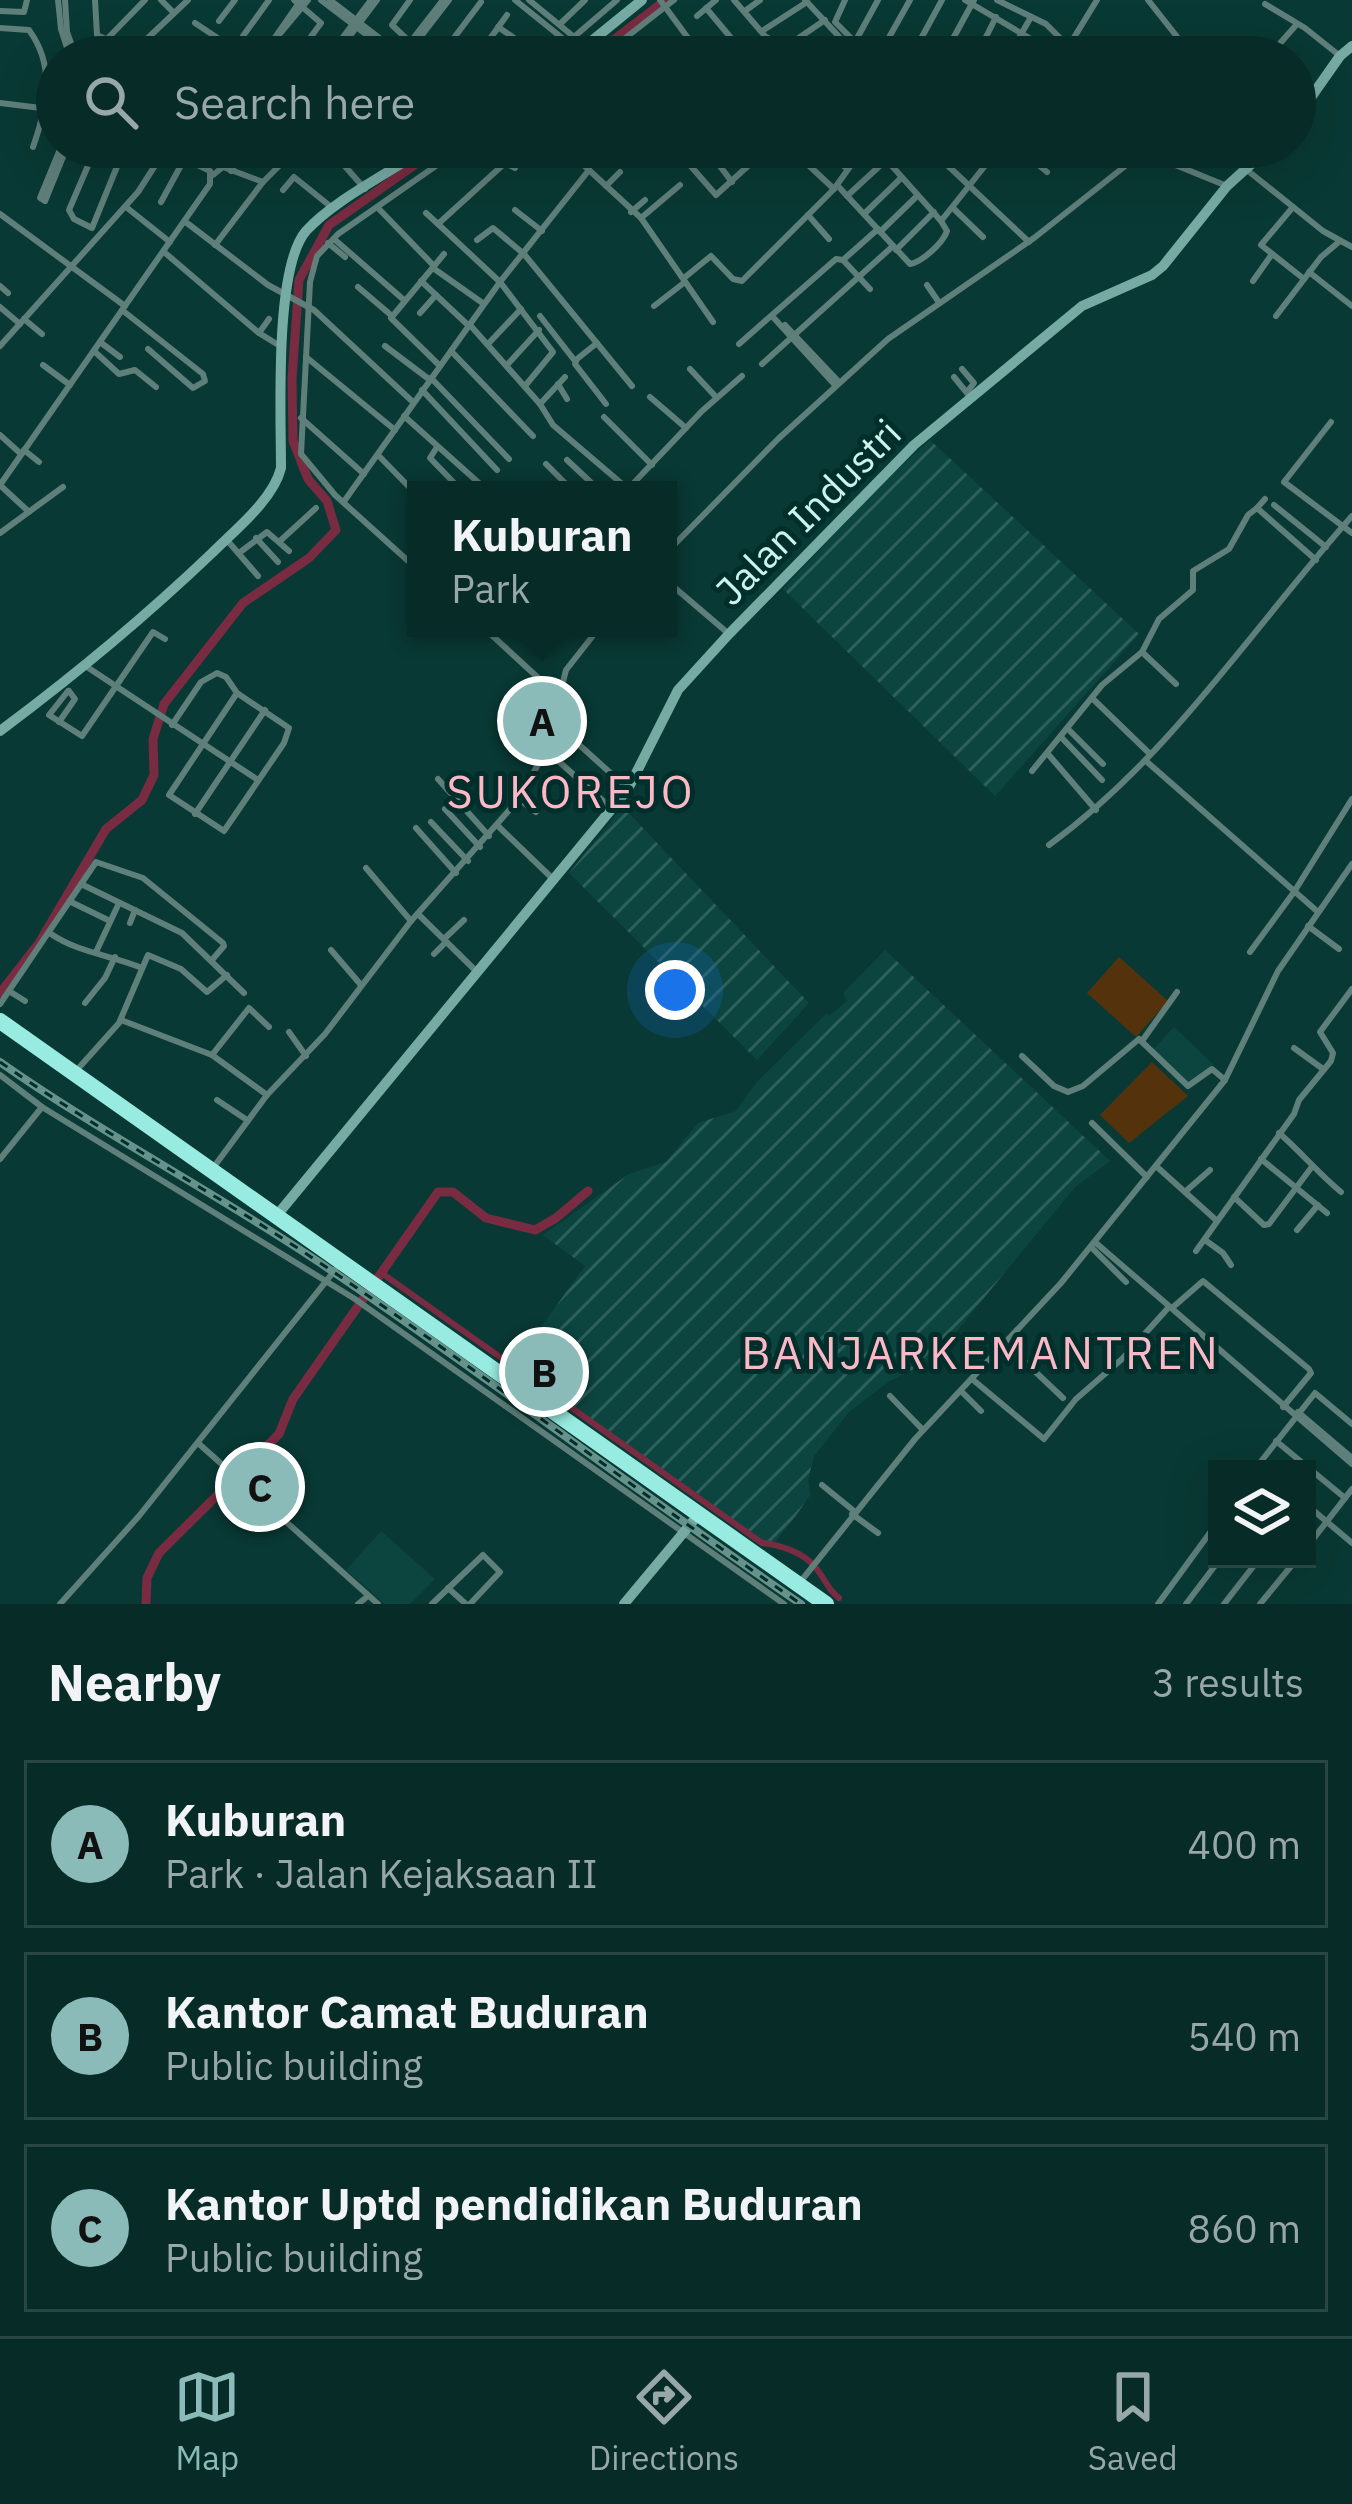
<!DOCTYPE html>
<meta charset="utf-8">
<style>
:root{--surface:#072b27;--page:#153733;--text:#f1f3f6;--muted:#98a7a7;--line:#284744;--accent:#8bbbb9}
body{margin:0;font-family:"IBM Plex Sans",sans-serif;background:var(--page);color:var(--text)}
.controls{position:absolute;right:36px;bottom:36px;display:grid;overflow:hidden;border-radius:0px;box-shadow:0 12px 48px #0002}
.controls button{width:108px;height:108px;display:grid;place-items:center;padding:0;border:0;border-bottom:3px solid var(--line);background:var(--surface);color:var(--text);font:60px sans-serif}
.you{position:absolute;left:675px;top:990px;width:42px;height:42px;margin:-30px;border:9px solid #fff;border-radius:50%;background:#1a73e8;box-shadow:0 0 0 18px #1a73e833}
.badge{display:grid;place-items:center;width:78px;height:78px;border-radius:50%;background:var(--accent);color:#111;font-size:39px;font-weight:700}
.pin{position:absolute;translate:-50% -50%;border:6px solid #fff;box-shadow:0 3px 12px #0006}
.popup{position:absolute;left:407px;top:481px;width:270px;height:156px;box-sizing:border-box;display:grid;place-content:center;border-radius:0px;background:var(--surface);filter:drop-shadow(0 3px 9px #0005);font-size:39px;white-space:nowrap;color:var(--muted)}
.popup b{font-size:45px;color:var(--text)}
.popup::after{content:'';position:absolute;left:50%;top:100%;margin-left:-24px;border:24px solid transparent;border-top-color:var(--surface)}
.list{margin:0;padding:0;list-style:none}
h2{display:flex;justify-content:space-between;align-items:center;height:156px;margin:0;padding:0 48px;font-size:51px}
h2 small{font-size:39px;font-weight:400;color:var(--muted)}
.list li{display:grid;grid-template-columns:78px 1fr auto;gap:36px;align-items:center;box-sizing:border-box;height:168px;margin:0 24px 24px;padding:0 24px;border:3px solid var(--line);border-radius:0px}
.list b{display:block;font-size:45px;white-space:nowrap}
.list p{margin:0;font-size:39px;white-space:nowrap;color:var(--muted)}
.list em{font-size:39px;font-style:normal;color:var(--muted)}
.icon{flex:none;width:66px;height:66px;fill:none;stroke:currentColor;stroke-width:2;stroke-linecap:round;stroke-linejoin:round}
.map{position:relative;flex:none;width:1352px;height:1604px;overflow:hidden}
.search{position:absolute;background:var(--surface);box-shadow:0 12px 48px #0002;left:36px;right:36px;top:36px;height:132px;display:flex;align-items:center;gap:30px;box-sizing:border-box;padding:0 42px;border-radius:66px;color:var(--muted);font-size:45px}
.sheet{height:732px;background:var(--surface)}
nav{display:flex;justify-content:space-around;align-items:center;box-sizing:border-box;height:168px;border-top:3px solid var(--line);background:var(--surface);font-size:33px;color:var(--muted)}
nav a{display:grid;justify-items:center;gap:6px}
nav .on{color:var(--accent)}
.map>svg:first-child{display:block}
.built{fill:#0c4540}
.industrial{fill:url(#industrial-furrows)}
.green{fill:#54330c}
.lines{fill:none;stroke-linecap:round;stroke-linejoin:round}
.canal{stroke:#792b41;stroke-width:6}
.river{stroke:#792b41;stroke-width:9}
.street{stroke:#5f7f7a;stroke-width:6}
.secondary{stroke:#76aba4;stroke-width:10}
.highway{stroke:#98ebe1;stroke-width:16}
.rail-casing{stroke:#66928c;stroke-width:8}
.rail{stroke:#002e2a;stroke-width:3;stroke-dasharray:9;stroke-linecap:butt}
.labels{text-anchor:middle;stroke-width:10;stroke-linejoin:round;paint-order:stroke}
.street-label{font-size:39px;fill:#cbf2ec;stroke:#002e2a}
.quarter-label{font-size:45px;letter-spacing:3px;fill:#fcb8c6;stroke:#002e2a}
</style>
<div class="map">
<svg width="1352" height="1604" viewBox="0 0 1352 1604">
<defs>
<pattern id="industrial-furrows" width="10" height="10" patternUnits="userSpaceOnUse" patternTransform="scale(3)"><rect width="10" height="10" fill="#0c4540"/><path d="M-1 1l2-2M0 10L10 0M9 11l2-2" fill="none" stroke="#2e605c"/></pattern>
</defs>
<rect width="100%" height="100%" fill="#093934"/>
<g class="built">
<path d="M 1174,1027 L 1213,1064 L 1188,1087 L 1151,1052 Z"/>
<path d="M 381,1531 L 435,1579 L 410,1604 L 385,1604 L 346,1570 Z"/>
</g>
<g class="industrial">
<path d="M 930,440 L 1139,634 L 995,796 L 783,589 L 888,478 Z"/>
<path d="M 623,807 L 809,1003 L 757,1060 L 569,873 Z"/>
<path d="M 885,950 L 1110,1161 L 1075,1187 L 947,1343 L 920,1366 L 888,1382 L 849,1412 L 814,1456 L 808,1480 L 810,1495 L 795,1517 L 775,1542 L 761,1542 L 570,1405 L 588,1379 L 541,1347 L 523,1370 L 515,1363 L 585,1266 L 543,1235 L 629,1174 L 666,1162 L 698,1123 L 736,1111 L 757,1082 L 827,1013 L 829,1016 L 847,1001 L 843,993 Z"/>
</g>
<g class="green">
<path d="M 1119,957 L 1168,1001 L 1136,1037 L 1087,993 Z"/>
<path d="M 1152,1062 L 1188,1096 L 1129,1143 L 1100,1115 Z"/>
</g>
<g class="lines">
<path class="canal" d="M 383,1274 L 762,1543 C 780,1545 803,1552 815,1567 C 825,1578 827,1589 839,1598"/>
<g class="river">
<path d="M 591,57 L 666,0"/>
<path d="M 0,993 L 39,943 L 106,829 L 142,800 L 154,775 L 153,739 L 164,704 L 243,603 L 309,558 L 336,530 L 327,501 L 308,479 L 293,441 L 292,379 L 299,280 L 329,225 L 440,147"/>
<path d="M 146,1604 L 147,1578 L 159,1553 L 279,1434 L 293,1399 L 438,1192 L 453,1192 L 486,1218 L 535,1230 L 556,1218 L 588,1191"/>
</g>
<g class="street">
<path d="M 58,0 L 61,29 L 70,57"/>
<path d="M 65,0 L 67,32 L 76,57"/>
<path d="M 95,0 L 97,35 L 133,52 L 188,0"/>
<path d="M 161,0 L 174,13"/>
<path d="M 294,0 L 321,23 L 296,57"/>
<path d="M 321,0 L 396,57"/>
<path d="M 330,0 L 404,57"/>
<path d="M 410,0 L 392,25 L 411,43"/>
<path d="M 515,0 L 577,50"/>
<path d="M 529,0 L 585,46"/>
<path d="M 660,0 L 702,57"/>
<path d="M 734,0 L 783,57"/>
<path d="M 805,0 L 858,57"/>
<path d="M 845,0 L 835,22 L 855,42 L 878,0"/>
<path d="M 965,0 L 1031,39 L 1066,50"/>
<path d="M 997,0 L 1046,24 L 1068,46"/>
<path d="M 1148,0 L 1193,57"/>
<path d="M 1265,4 L 1305,28 L 1340,56"/>
<path d="M 706,8 L 747,57"/>
<path d="M 0,11 L 24,12 L 27,0"/>
<path d="M 745,11 L 760,0"/>
<path d="M 697,16 L 716,0"/>
<path d="M 219,21 L 235,0"/>
<path d="M 195,23 L 246,57"/>
<path d="M 560,24 L 585,0"/>
<path d="M 498,27 L 523,44"/>
<path d="M 0,28 L 29,30 C 56,67 47,107 33,147"/>
<path d="M 762,31 L 807,2"/>
<path d="M 243,36 L 269,0"/>
<path d="M 106,40 L 145,0"/>
<path d="M 568,42 L 617,0"/>
<path d="M 267,49 L 308,0"/>
<path d="M 267,49 L 301,0"/>
<path d="M 778,52 L 825,20"/>
<path d="M 746,53 L 768,38"/>
<path d="M 401,54 L 443,0"/>
<path d="M 479,54 L 507,15"/>
<path d="M 328,57 L 371,0"/>
<path d="M 334,57 L 377,0"/>
<path d="M 405,57 L 449,0"/>
<path d="M 447,57 L 447,47 L 481,2"/>
<path d="M 475,57 L 511,37"/>
<path d="M 535,57 L 541,54"/>
<path d="M 601,57 L 674,0"/>
<path d="M 816,57 L 843,39"/>
<path d="M 878,57 L 910,0"/>
<path d="M 911,57 L 942,0"/>
<path d="M 943,57 L 974,0"/>
<path d="M 976,57 L 996,17"/>
<path d="M 1008,57 L 1031,17"/>
<path d="M 1042,57 L 1049,45"/>
<path d="M 1062,57 L 1097,0"/>
<path d="M 1268,57 L 1297,24"/>
<path d="M 0,103 L 57,110"/>
<path d="M 96,147 L 69,210 L 74,219 L 92,228 L 125,147"/>
<path d="M 320,147 L 342,163 L 365,189"/>
<path d="M 383,147 L 394,153 L 406,147"/>
<path d="M 564,147 L 641,218 L 713,322"/>
<path d="M 674,147 L 716,195 L 748,166 L 735,147"/>
<path d="M 789,147 L 834,189"/>
<path d="M 821,147 L 846,168"/>
<path d="M 928,147 L 1029,242"/>
<path d="M 1017,147 L 1047,172"/>
<path d="M 1147,147 L 1168,162 L 1227,186"/>
<path d="M 707,149 L 732,182"/>
<path d="M 219,157 L 225,147"/>
<path d="M 896,157 L 905,147"/>
<path d="M 148,162 L 155,147"/>
<path d="M 194,163 L 205,147"/>
<path d="M 690,165 L 710,147"/>
<path d="M 515,168 L 505,163 L 438,224 L 500,282 L 553,352 L 525,386"/>
<path d="M 587,168 L 611,147"/>
<path d="M 1247,170 L 1323,231 L 1352,247"/>
<path d="M 231,171 L 246,147"/>
<path d="M 213,175 L 223,167 L 263,182"/>
<path d="M 837,185 L 910,264 C 922,262 943,243 947,231 L 941,221 L 875,147"/>
<path d="M 606,186 L 620,172"/>
<path d="M 283,190 L 294,177 L 330,206"/>
<path d="M 847,196 L 884,162"/>
<path d="M 45,201 L 40,198 L 61,147"/>
<path d="M 45,201 L 67,147"/>
<path d="M 161,202 L 185,158"/>
<path d="M 126,207 L 170,242"/>
<path d="M 1293,207 L 1261,245 L 1304,279"/>
<path d="M 953,208 L 983,237"/>
<path d="M 379,209 L 434,266"/>
<path d="M 515,210 L 542,231"/>
<path d="M 631,212 L 645,200"/>
<path d="M 426,213 L 438,224"/>
<path d="M 0,214 L 125,306"/>
<path d="M 864,214 L 900,179"/>
<path d="M 808,215 L 829,239"/>
<path d="M 641,218 L 680,185"/>
<path d="M 941,221 L 1000,147"/>
<path d="M 187,223 L 268,285 L 314,310 L 413,402"/>
<path d="M 880,232 L 916,197"/>
<path d="M 334,239 L 404,300"/>
<path d="M 477,240 L 493,228 L 524,254 L 632,386"/>
<path d="M 328,243 L 345,257"/>
<path d="M 215,245 L 263,182 L 288,157 L 273,147"/>
<path d="M 896,250 L 934,212"/>
<path d="M 164,252 L 259,333 L 280,346"/>
<path d="M 843,260 L 878,229"/>
<path d="M 433,268 L 484,304"/>
<path d="M 1309,272 L 1352,306"/>
<path d="M 684,278 L 711,256 L 733,279 L 742,281 L 834,189 L 864,147"/>
<path d="M 421,281 L 469,326"/>
<path d="M 1253,281 L 1272,254"/>
<path d="M 927,285 L 938,301"/>
<path d="M 0,286 L 8,293"/>
<path d="M 358,287 L 392,316"/>
<path d="M 654,306 L 685,282"/>
<path d="M 0,307 L 20,324"/>
<path d="M 122,310 L 203,374 L 205,381 L 193,388 L 148,349"/>
<path d="M 420,313 L 436,295"/>
<path d="M 540,316 L 575,361"/>
<path d="M 772,316 L 835,385"/>
<path d="M 1276,316 L 1321,257 L 1340,241"/>
<path d="M 24,319 L 42,334"/>
<path d="M 470,325 L 540,404 L 553,425 L 628,489"/>
<path d="M 785,325 L 839,382"/>
<path d="M 259,333 L 269,319"/>
<path d="M 100,342 L 120,357"/>
<path d="M 597,343 L 577,359 L 575,364 L 606,404"/>
<path d="M 488,344 L 521,309"/>
<path d="M 739,344 L 836,259 L 843,260 L 870,289"/>
<path d="M 0,346 L 138,192 L 167,147"/>
<path d="M 385,346 L 430,380"/>
<path d="M 94,351 L 119,374 L 135,370 L 156,387"/>
<path d="M 451,351 L 533,436"/>
<path d="M 306,357 L 395,430"/>
<path d="M 762,364 L 893,246"/>
<path d="M 43,365 L 70,385"/>
<path d="M 507,365 L 539,330"/>
<path d="M 440,366 L 391,318 L 444,254"/>
<path d="M 690,369 L 716,397"/>
<path d="M 962,369 L 974,383 L 967,392"/>
<path d="M 954,377 L 967,393"/>
<path d="M 431,378 L 509,459"/>
<path d="M 558,384 L 567,399"/>
<path d="M 422,390 L 497,470"/>
<path d="M 650,397 L 686,428"/>
<path d="M 540,404 L 565,377"/>
<path d="M 404,416 L 480,484"/>
<path d="M 604,417 L 652,465"/>
<path d="M 301,418 L 364,474"/>
<path d="M 1331,422 L 1284,482 L 1352,533"/>
<path d="M 0,435 L 21,454"/>
<path d="M 437,447 L 430,458 L 461,490"/>
<path d="M 24,450 L 39,462"/>
<path d="M 378,455 L 416,494"/>
<path d="M 567,460 L 599,490"/>
<path d="M 546,464 L 572,490"/>
<path d="M 0,485 L 210,184 L 210,171 L 165,149"/>
<path d="M 1,486 L 29,512"/>
<path d="M 627,490 L 702,411 L 742,376"/>
<path d="M 1265,499 L 1257,508 L 1316,560"/>
<path d="M 345,500 L 500,282 L 589,170"/>
<path d="M 1274,505 L 1326,547"/>
<path d="M 0,533 L 63,487"/>
<path d="M 256,538 L 278,562"/>
<path d="M 226,539 L 258,576"/>
<path d="M 280,541 L 316,508"/>
<path d="M 668,551 L 778,439 L 888,339 L 1034,238 L 1148,148"/>
<path d="M 239,553 L 267,532 L 289,551"/>
<path d="M 416,568 L 335,495 L 301,454 L 310,282 L 317,256 L 338,234 L 463,147"/>
<path d="M 668,582 L 729,634"/>
<path d="M 484,628 L 559,697"/>
<path d="M 1142,652 L 1176,684"/>
<path d="M 87,667 L 258,780"/>
<path d="M 68,691 L 49,715 L 82,736 L 153,632 L 165,639"/>
<path d="M 1092,698 L 1150,754"/>
<path d="M 59,722 L 75,699 L 69,691"/>
<path d="M 554,722 L 627,788"/>
<path d="M 172,725 L 201,682 L 217,673 L 226,677 L 237,693 L 289,728 L 284,743 L 224,831 L 169,795 L 237,693"/>
<path d="M 1068,729 L 1103,764"/>
<path d="M 1061,737 L 1102,780"/>
<path d="M 546,750 L 611,808"/>
<path d="M 1048,754 L 1096,810"/>
<path d="M 1146,761 L 1318,912"/>
<path d="M 1032,771 L 1102,685 L 1142,652 L 1159,619 L 1193,590 L 1193,571 L 1229,549 L 1248,515 L 1257,508"/>
<path d="M 438,779 L 489,836"/>
<path d="M 519,799 L 536,812"/>
<path d="M 445,809 L 480,847"/>
<path d="M 195,814 L 265,710"/>
<path d="M 431,822 L 468,861"/>
<path d="M 498,826 L 554,880"/>
<path d="M 416,828 L 456,873"/>
<path d="M 1049,845 C 1170,757 1253,627 1352,516"/>
<path d="M 366,868 L 411,921"/>
<path d="M 81,884 L 182,933 L 244,993"/>
<path d="M 71,902 L 110,921"/>
<path d="M 418,914 L 477,972"/>
<path d="M 130,923 L 135,910"/>
<path d="M 1308,926 L 1339,949"/>
<path d="M 51,934 C 79,953 111,955 142,968"/>
<path d="M 444,939 L 464,920"/>
<path d="M 331,950 L 361,985"/>
<path d="M 96,952 L 119,903"/>
<path d="M 1250,952 L 1294,892 L 1352,799"/>
<path d="M 434,954 L 446,942"/>
<path d="M 9,991 L 25,1001"/>
<path d="M 85,1003 L 105,978 L 115,957"/>
<path d="M 0,1004 L 96,862 L 143,878 L 223,943 L 224,946 L 212,960"/>
<path d="M 121,1020 L 212,1055 L 267,1095"/>
<path d="M 289,1032 L 306,1056"/>
<path d="M 1142,1041 L 1177,992"/>
<path d="M 1294,1048 L 1323,1069"/>
<path d="M 212,1055 L 249,1008 L 269,1027"/>
<path d="M 1022,1056 L 1054,1086 L 1068,1092 L 1083,1086 L 1139,1039 L 1188,1086 L 1212,1069 L 1225,1080"/>
<path d="M 76,1071 L 119,1023 L 148,955 L 181,969 L 207,992 L 227,975"/>
<path d="M 0,1075 L 42,1107 L 0,1159"/>
<path d="M 217,1100 L 247,1120"/>
<path d="M 42,1107 L 355,1299 L 784,1604"/>
<path d="M 1092,1123 L 1147,1177"/>
<path d="M 1279,1133 C 1301,1152 1318,1173 1341,1192"/>
<path d="M 1261,1159 L 1327,1213"/>
<path d="M 1156,1166 L 1216,1220"/>
<path d="M 213,1168 L 267,1095 L 325,1034 L 411,921 L 519,799 L 546,750 L 566,670 L 599,628"/>
<path d="M 1186,1191 L 1210,1170"/>
<path d="M 1234,1197 L 1264,1225 L 1269,1224 L 1311,1168"/>
<path d="M 1297,1230 L 1318,1205"/>
<path d="M 1205,1240 L 1223,1253 L 1231,1265"/>
<path d="M 1096,1243 L 1352,1464"/>
<path d="M 1091,1247 L 1126,1282"/>
<path d="M 1196,1251 L 1294,1114 L 1299,1100 L 1331,1061 L 1333,1053 L 1320,1032 L 1352,989"/>
<path d="M 1172,1308 L 1203,1281 L 1309,1369 L 1311,1373 L 1283,1407"/>
<path d="M 1006,1344 L 1063,1398"/>
<path d="M 972,1379 L 1044,1439 L 1076,1399 L 1122,1359 L 1169,1307"/>
<path d="M 961,1391 L 981,1411"/>
<path d="M 890,1396 L 923,1430"/>
<path d="M 1298,1412 L 1352,1458"/>
<path d="M 1276,1441 L 1345,1498"/>
<path d="M 198,1443 L 378,1604"/>
<path d="M 1255,1469 L 1315,1393 L 1352,1424"/>
<path d="M 822,1485 L 854,1511"/>
<path d="M 1307,1505 L 1352,1543"/>
<path d="M 852,1514 L 878,1533"/>
<path d="M 1307,1547 L 1352,1489"/>
<path d="M 801,1581 L 915,1439 L 1061,1283 L 1225,1080 L 1278,971 L 1352,864"/>
<path d="M 448,1588 L 466,1604"/>
<path d="M 60,1604 L 139,1516 L 339,1265"/>
<path d="M 358,1604 L 368,1596"/>
<path d="M 432,1604 L 483,1555 L 500,1572 L 470,1604"/>
<path d="M 1158,1604 L 1217,1523"/>
<path d="M 1186,1604 L 1220,1559"/>
<path d="M 1224,1604 L 1259,1559"/>
<path d="M 1260,1604 L 1297,1559"/>
</g>
<g class="secondary">
<path d="M 564,57 L 588,44 L 642,0"/>
<path d="M 1295,120 L 1340,56 L 1352,46"/>
<path d="M 0,731 C 75,675 144,618 212,553 C 235,530 273,500 281,468 C 281,416 274,268 306,231 C 335,199 390,173 427,147"/>
<path d="M 278,1214 L 628,789 L 678,690 L 729,634 L 914,445 L 1082,306 L 1152,275 L 1163,266 L 1227,186 L 1270,147"/>
<path d="M 624,1604 L 699,1514"/>
</g>
<path class="highway" d="M 0,1021 L 826,1604"/>
<defs>
<path id="rail" d="M 0,1062 C 107,1137 224,1197 332,1271 C 491,1379 643,1496 801,1604"/>
</defs>
<use href="#rail" class="rail-casing"/>
<use href="#rail" class="rail"/>
</g>
<g class="labels">
<g class="street-label">
<text transform="translate(808 512) rotate(-45)" y="14">Jalan Industri</text>
</g>
<g class="quarter-label">
<text x="571" y="808">SUKOREJO</text>
<text x="981" y="1369">BANJARKEMANTREN</text>
</g>
</g>
</svg>
<div class="controls">
<button><svg class="icon" aria-label="layers" viewBox="0 0 24 24"><path d="M12 4l9 5-9 5-9-5zM3 14l9 5 9-5"/></svg></button>
</div>
<div class="you"></div>
<div class="pin badge" style="left:542px;top:721px">A</div>
<div class="popup"><b>Kuburan</b>Park</div>
<div class="pin badge" style="left:544px;top:1372px">B</div>
<div class="pin badge" style="left:260px;top:1487px">C</div>
<div class="search"><svg class="icon" aria-label="search" viewBox="0 0 24 24"><circle cx="10" cy="10" r="6"/><path d="M15 15l6 6"/></svg>Search here</div>
</div>
<section class="sheet">
<h2>Nearby<small>3 results</small></h2>
<ul class="list">
<li><span class="badge">A</span><div><b>Kuburan</b><p>Park · Jalan Kejaksaan II</p></div><em>400 m</em></li>
<li><span class="badge">B</span><div><b>Kantor Camat Buduran</b><p>Public building</p></div><em>540 m</em></li>
<li><span class="badge">C</span><div><b>Kantor Uptd pendidikan Buduran</b><p>Public building</p></div><em>860 m</em></li>
</ul>
</section>
<nav>
<a class="on"><svg class="icon" aria-label="map" viewBox="0 0 24 24"><path d="M3 6l6-2 6 2 6-2v14l-6 2-6-2-6 2zM9 4v14M15 6v14"/></svg>Map</a>
<a><svg class="icon" aria-label="directions" viewBox="0 0 24 24"><path d="M12 3l9 9-9 9-9-9zM9 14v-3h6M13 9l2 2-2 2"/></svg>Directions</a>
<a><svg class="icon" aria-label="saved" viewBox="0 0 24 24"><path d="M7 4h10v16l-5-4-5 4z"/></svg>Saved</a>
</nav>
